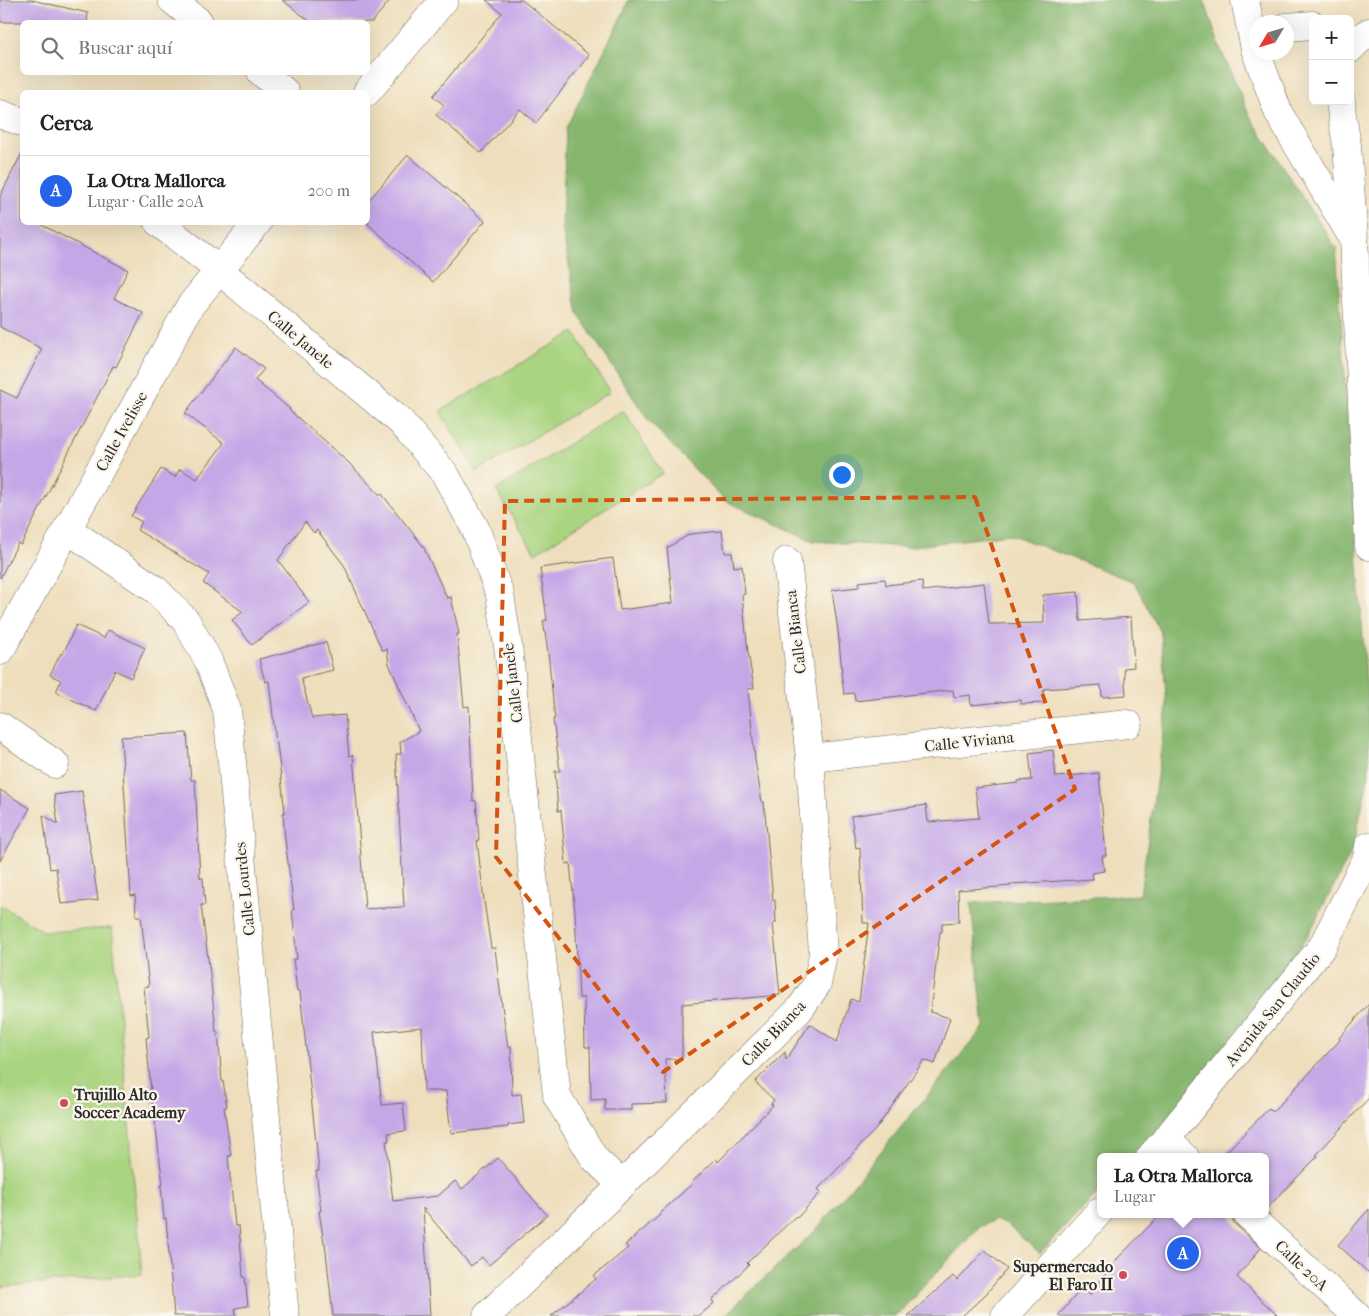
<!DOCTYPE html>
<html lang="es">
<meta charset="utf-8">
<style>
:root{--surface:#fff;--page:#f2f2f2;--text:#222;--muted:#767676;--line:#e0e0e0;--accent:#2563eb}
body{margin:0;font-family:"IM FELL French Canon",serif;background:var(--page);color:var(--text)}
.controls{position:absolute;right:15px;top:15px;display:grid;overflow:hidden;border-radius:8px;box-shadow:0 5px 20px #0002}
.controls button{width:45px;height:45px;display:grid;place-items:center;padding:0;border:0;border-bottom:1px solid var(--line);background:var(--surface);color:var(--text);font:25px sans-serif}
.compass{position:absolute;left:1249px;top:15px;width:45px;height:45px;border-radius:50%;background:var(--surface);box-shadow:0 5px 20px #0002;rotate:232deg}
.you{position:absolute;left:841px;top:474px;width:18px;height:18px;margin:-12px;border:4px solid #fff;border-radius:50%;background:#1a73e8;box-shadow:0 0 0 8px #1a73e833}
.badge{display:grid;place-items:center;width:32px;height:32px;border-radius:50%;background:var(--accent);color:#fff;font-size:16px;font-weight:700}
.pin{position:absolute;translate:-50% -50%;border:2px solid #fff;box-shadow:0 1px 5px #0006}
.popup{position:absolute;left:1097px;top:1153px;width:172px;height:65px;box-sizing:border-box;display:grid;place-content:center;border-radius:8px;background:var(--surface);filter:drop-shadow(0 1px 4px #0005);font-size:16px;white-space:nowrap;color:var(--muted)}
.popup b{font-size:19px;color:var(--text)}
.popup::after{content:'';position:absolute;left:50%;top:100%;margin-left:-10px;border:10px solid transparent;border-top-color:var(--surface)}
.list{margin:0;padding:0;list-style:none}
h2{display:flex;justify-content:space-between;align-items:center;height:65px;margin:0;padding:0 20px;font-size:21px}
h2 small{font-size:16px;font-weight:400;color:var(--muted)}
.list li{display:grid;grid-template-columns:32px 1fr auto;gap:15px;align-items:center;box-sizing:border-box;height:70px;padding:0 20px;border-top:1px solid var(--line)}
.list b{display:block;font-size:19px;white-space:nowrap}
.list p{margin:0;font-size:16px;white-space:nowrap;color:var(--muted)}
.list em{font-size:16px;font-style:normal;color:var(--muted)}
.icon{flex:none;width:28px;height:28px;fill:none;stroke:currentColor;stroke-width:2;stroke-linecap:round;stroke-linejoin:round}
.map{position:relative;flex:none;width:1369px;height:1316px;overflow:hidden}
.search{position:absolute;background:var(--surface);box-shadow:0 5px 20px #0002;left:20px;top:20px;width:350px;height:55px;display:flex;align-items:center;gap:12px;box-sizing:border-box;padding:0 18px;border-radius:8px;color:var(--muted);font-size:19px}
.panel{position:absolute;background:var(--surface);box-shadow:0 5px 20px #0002;left:20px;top:90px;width:350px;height:135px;border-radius:8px}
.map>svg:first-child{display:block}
.green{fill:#a9d480;stroke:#6a8056}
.forest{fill:#86b66e;stroke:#58704c}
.building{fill:#c4a7e7}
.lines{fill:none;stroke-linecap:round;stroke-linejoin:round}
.minor-casing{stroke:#6f6a5e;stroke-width:29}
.minor{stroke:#fff;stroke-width:28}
.marked{fill:none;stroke:#d5540f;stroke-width:4;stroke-dasharray:10 6;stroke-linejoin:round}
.poi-dot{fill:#d1495b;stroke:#fbf7ec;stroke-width:2}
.labels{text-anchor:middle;stroke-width:4.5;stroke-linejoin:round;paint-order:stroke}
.street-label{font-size:16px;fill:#2b2b2b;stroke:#fbf7ec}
.poi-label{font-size:16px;font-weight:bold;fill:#2b2b2b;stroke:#fbf7ec;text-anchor:start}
</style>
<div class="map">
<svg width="1369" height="1316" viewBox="0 0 1369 1316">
<rect width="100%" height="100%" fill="#fbf7ec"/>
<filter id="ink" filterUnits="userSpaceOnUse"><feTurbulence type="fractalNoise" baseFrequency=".02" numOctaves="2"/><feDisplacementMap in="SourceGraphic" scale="10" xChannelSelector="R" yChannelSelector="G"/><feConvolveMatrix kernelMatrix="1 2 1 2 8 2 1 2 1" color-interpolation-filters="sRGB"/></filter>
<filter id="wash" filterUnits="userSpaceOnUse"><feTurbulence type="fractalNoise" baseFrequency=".0096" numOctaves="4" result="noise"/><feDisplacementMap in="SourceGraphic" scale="20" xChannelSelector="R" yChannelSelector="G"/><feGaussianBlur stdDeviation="1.12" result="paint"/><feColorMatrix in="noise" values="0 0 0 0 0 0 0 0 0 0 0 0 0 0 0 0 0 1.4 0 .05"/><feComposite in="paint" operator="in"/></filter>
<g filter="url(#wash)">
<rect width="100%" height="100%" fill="#eedebc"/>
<g class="green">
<path d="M 574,332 L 610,392 L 477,472 L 440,411 Z"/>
<path d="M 623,410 L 663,473 L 535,553 L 496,490 Z"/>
<path d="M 0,905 L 45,932 L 112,928 L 142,1274 L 0,1287 Z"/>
</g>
<path class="forest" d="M 628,0 L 1204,0 L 1220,48 L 1251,118 L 1336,248 L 1369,724 L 1369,774 L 1353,849 L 1308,935 L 1259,1002 L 1153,1136 L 1133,1157 L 1100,1157 L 1100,1190 L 1040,1253 L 1007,1225 L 995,1220 L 979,1227 L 896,1316 L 724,1316 L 816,1230 L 984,1027 L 971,903 L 1140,895 L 1167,707 L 1161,633 L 1134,582 L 1010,534 L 907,547 L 813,541 L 724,500 L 648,420 L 578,314 L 562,227 L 566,128 L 626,7 Z"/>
<g id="blocks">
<g class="building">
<path d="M 0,0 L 32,0 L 88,13 L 87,22 L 0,22 Z"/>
<path d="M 282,0 L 390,0 L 372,22 L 311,22 Z"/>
<path d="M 486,0 L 522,0 L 589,55 L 536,123 L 520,109 L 481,153 L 436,115 L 444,105 L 433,96 L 502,13 Z"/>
<path d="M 22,153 L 22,222 L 36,222 L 128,270 L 114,298 L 143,313 L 116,367 L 113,366 L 21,545 L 18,543 L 0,578 L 0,390 L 17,398 L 42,349 L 0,327 L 0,196 Z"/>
<path d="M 408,155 L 485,221 L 433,282 L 368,224 L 368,201 Z"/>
<path d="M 236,347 L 264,369 L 255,380 L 290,409 L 289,410 L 349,463 L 380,495 L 381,493 L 423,546 L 447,598 L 451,597 L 459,634 L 457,634 L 464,707 L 469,706 L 473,801 L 476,801 L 479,840 L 477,840 L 484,901 L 491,948 L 495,948 L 501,998 L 508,1047 L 511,1046 L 512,1095 L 521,1094 L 524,1123 L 508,1125 L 508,1127 L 451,1133 L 446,1091 L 424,1091 L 422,1027 L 374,1032 L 382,1105 L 403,1103 L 406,1131 L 388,1133 L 389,1141 L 386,1141 L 393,1201 L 438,1196 L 455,1181 L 462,1189 L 498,1158 L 547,1215 L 489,1265 L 482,1257 L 471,1266 L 423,1208 L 430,1316 L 333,1316 L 325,1243 L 324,1243 L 319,1211 L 321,1211 L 316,1171 L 319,1171 L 306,1048 L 300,991 L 297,991 L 293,959 L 297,959 L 292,910 L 294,910 L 285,839 L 283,813 L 285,813 L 277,743 L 276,743 L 269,681 L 265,682 L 259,659 L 326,642 L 333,670 L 301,678 L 312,718 L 345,715 L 349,756 L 353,755 L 365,909 L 404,907 L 396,754 L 401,754 L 400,742 L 419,731 L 389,664 L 387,649 L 382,650 L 344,565 L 317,530 L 314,533 L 305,522 L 278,560 L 309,602 L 252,645 L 232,620 L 243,612 L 203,583 L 209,574 L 137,530 L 142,522 L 131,516 L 161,469 L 175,477 L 180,469 L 197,479 L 224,443 L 185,413 Z"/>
<path d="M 722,531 L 725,553 L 732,553 L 734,567 L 742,566 L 745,594 L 742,595 L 748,652 L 754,688 L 748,689 L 755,760 L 762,802 L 764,802 L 773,900 L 775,900 L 776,923 L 773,923 L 780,995 L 682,1004 L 682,1059 L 665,1059 L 667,1103 L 631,1104 L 631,1110 L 605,1110 L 605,1099 L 591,1100 L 590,1047 L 585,1047 L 584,998 L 579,998 L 575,912 L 570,863 L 566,864 L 561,810 L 558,811 L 555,771 L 560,771 L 553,719 L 555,719 L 548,652 L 543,621 L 547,620 L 540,568 L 613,558 L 620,610 L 673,603 L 667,548 L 690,534 Z"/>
<path d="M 885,579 L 886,585 L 922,581 L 923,591 L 984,583 L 989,624 L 1044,623 L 1043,595 L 1078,592 L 1080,621 L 1131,617 L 1134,667 L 1124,668 L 1126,695 L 1102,697 L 1101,685 L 1044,689 L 1045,690 L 1043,691 L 1044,703 L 1021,704 L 1021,700 L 971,705 L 970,695 L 954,697 L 953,690 L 855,701 L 854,693 L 844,694 L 841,672 L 842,672 L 838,631 L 832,590 L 859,587 L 859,582 Z"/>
<path d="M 76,625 L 104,638 L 108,630 L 145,648 L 131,678 L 115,670 L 96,711 L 56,692 L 61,680 L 50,675 L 61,653 L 63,654 Z"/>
<path d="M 187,733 L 191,780 L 195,780 L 200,878 L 203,878 L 205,905 L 201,905 L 211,982 L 216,1032 L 218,1032 L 222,1081 L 223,1081 L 227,1107 L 224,1107 L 231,1156 L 228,1156 L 235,1226 L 239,1226 L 243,1277 L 245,1277 L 248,1306 L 235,1308 L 236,1316 L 174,1316 L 166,1218 L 164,1219 L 161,1185 L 163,1185 L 151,1090 L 146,1038 L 149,1037 L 144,987 L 149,986 L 141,916 L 136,916 L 135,895 L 131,896 L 121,737 Z"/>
<path d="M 1053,750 L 1056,777 L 1099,773 L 1106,856 L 1102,856 L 1104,871 L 1092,873 L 1093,879 L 1011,884 L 1011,886 L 958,890 L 959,922 L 942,923 L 942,932 L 940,932 L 930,1012 L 950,1018 L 935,1064 L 924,1060 L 876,1129 L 818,1189 L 821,1192 L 797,1218 L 796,1216 L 747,1263 L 749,1265 L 712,1300 L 714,1303 L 699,1316 L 551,1316 L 596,1279 L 594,1276 L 628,1248 L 625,1245 L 660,1215 L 659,1214 L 693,1183 L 692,1182 L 716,1159 L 718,1162 L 773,1105 L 771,1104 L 774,1100 L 755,1082 L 785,1052 L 786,1060 L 810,1024 L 837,1042 L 851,999 L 859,1002 L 869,923 L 863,923 L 860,847 L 856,848 L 851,816 L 926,805 L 928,822 L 979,818 L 975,788 L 1018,783 L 1018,781 L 1032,780 L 1029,753 Z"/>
<path d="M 0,790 L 30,808 L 0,861 Z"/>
<path d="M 82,791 L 98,900 L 61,904 L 56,868 L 50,869 L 43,815 L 58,824 L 54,795 Z"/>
<path d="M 1369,1004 L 1369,1098 L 1316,1155 L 1318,1156 L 1266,1209 L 1266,1157 L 1221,1157 L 1269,1108 L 1273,1112 L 1340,1040 L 1339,1038 Z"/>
<path d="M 1369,1209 L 1369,1273 L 1338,1245 Z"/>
<path d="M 1161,1214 L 1232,1214 L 1232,1219 L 1236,1225 L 1261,1248 L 1237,1277 L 1278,1316 L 1058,1316 L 1082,1288 L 1090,1295 L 1118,1258 Z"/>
<path d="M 985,1250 L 1007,1269 L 985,1295 L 962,1316 L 908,1316 L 953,1276 L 957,1281 Z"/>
</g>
</g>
</g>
<g filter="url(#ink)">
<use href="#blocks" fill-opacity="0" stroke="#6f6a5e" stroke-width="1"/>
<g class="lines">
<defs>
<g id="minor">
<path d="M 172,0 L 199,22"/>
<path d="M 1245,0 L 1255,49 L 1279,114 L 1350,233"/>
<path d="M 1286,27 L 1313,25"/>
<path d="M 1350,49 L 1364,35 L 1369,32"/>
<path d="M 261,72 L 285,92"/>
<path d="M 367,92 L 444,0"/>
<path d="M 1341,101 L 1341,109 L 1347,146 L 1354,239 L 1369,546"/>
<path d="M 0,114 L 22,122"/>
<path d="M 158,222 L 219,270 L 401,422 L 445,474 L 475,528 L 500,595 L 508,646 L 557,1096 L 594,1158 L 622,1185"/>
<path d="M 67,529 L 156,590 L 186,621 L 208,660 L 227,710 L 285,1316"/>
<path d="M 0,651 L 190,306 L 258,222"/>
<path d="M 0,726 L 55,764"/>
<path d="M 810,758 L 1128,724"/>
<path d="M 1166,1139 L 1185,1157"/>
<path d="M 1150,1157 L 1166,1139 L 1322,947 L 1367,858 L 1369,846"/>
<path d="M 1247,1214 L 1357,1316"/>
<path d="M 487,1316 L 622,1185 L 800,1009 L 817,984 L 823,954 L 810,758 L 787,561"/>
<path d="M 1005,1316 L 1100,1211"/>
</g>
</defs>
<use href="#minor" class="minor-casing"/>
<use href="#minor" class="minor"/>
</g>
</g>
<path class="marked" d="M 975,497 L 1075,789 L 663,1072 L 496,857 L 505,501 Z"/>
<g class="poi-dot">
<circle cx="64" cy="1103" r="5"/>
<circle cx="1123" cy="1275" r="5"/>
</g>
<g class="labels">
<g class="street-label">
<text transform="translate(301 339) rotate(40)" y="6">Calle Janele</text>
<text transform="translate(121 431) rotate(-61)" y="6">Calle Ivelisse</text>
<text transform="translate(795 632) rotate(-97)" y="6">Calle Bianca</text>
<text transform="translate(512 683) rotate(-97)" y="6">Calle Janele</text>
<text transform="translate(969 741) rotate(-6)" y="6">Calle Viviana</text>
<text transform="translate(244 889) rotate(-96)" y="6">Calle Lourdes</text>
<text transform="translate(1272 1009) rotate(-51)" y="6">Avenida San Claudio</text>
<text transform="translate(773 1033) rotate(-46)" y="6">Calle Bianca</text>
<text transform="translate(1302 1265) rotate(43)" y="6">Calle 20A</text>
</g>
<g class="poi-label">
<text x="74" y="1100">Trujillo Alto<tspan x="74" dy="18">Soccer Academy</tspan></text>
<text x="1113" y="1272" text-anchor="end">Supermercado<tspan x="1113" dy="18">El Faro II</tspan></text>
</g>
</g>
</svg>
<div class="controls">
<button>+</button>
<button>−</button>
</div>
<svg class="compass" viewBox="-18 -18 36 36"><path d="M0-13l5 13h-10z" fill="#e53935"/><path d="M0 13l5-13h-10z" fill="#767676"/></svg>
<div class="you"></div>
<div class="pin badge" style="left:1183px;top:1253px">A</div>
<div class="popup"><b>La Otra Mallorca</b>Lugar</div>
<div class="search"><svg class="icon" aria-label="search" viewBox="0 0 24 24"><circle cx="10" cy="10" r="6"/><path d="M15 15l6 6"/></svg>Buscar aquí</div>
<section class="panel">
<h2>Cerca<small></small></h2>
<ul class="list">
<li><span class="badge">A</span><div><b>La Otra Mallorca</b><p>Lugar · Calle 20A</p></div><em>200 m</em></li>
</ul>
</section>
</div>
